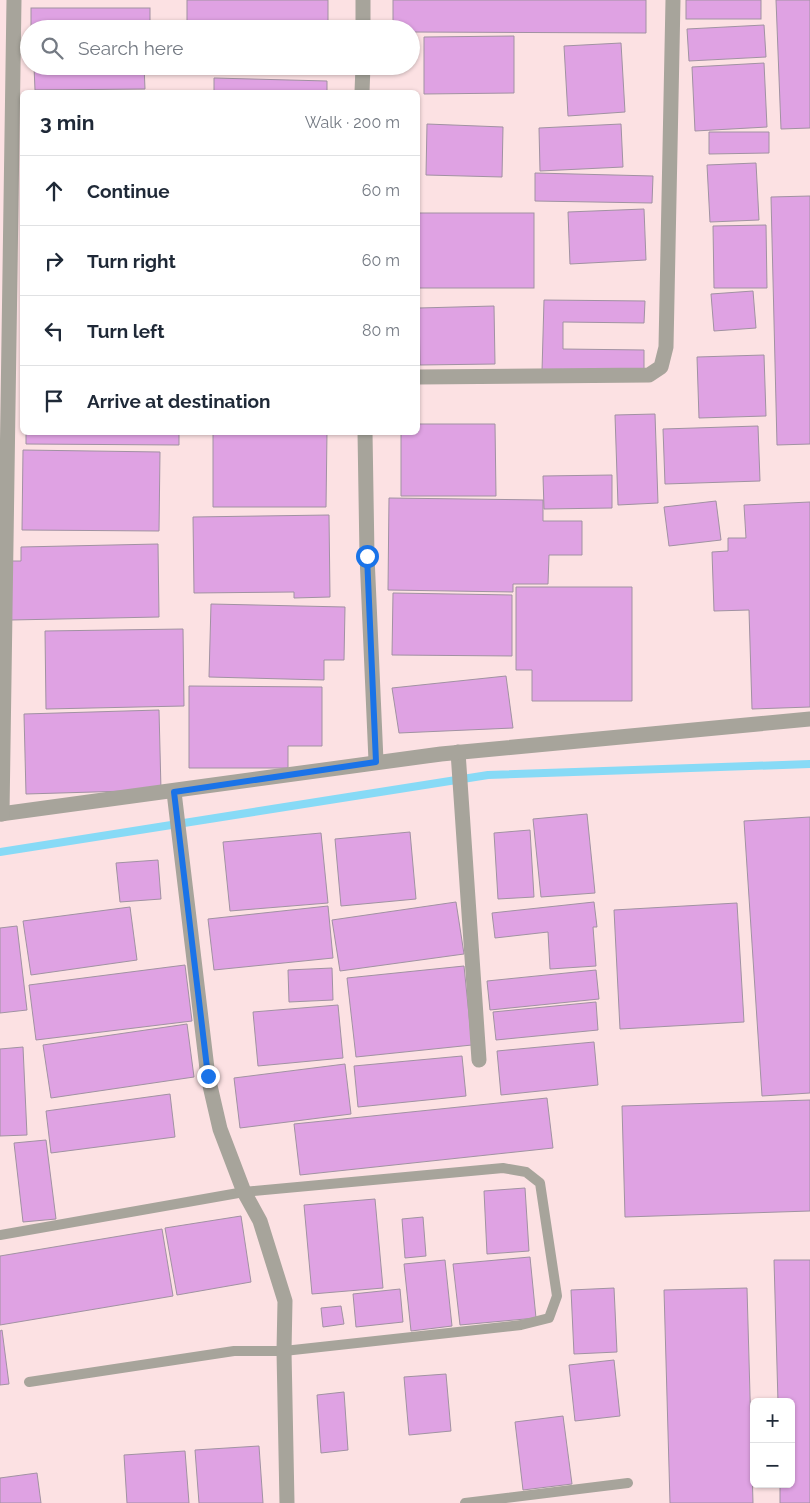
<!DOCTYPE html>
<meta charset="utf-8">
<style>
:root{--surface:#fff;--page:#f2f2f3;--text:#1f2937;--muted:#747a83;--line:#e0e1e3}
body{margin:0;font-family:Raleway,sans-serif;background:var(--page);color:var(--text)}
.controls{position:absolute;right:15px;bottom:15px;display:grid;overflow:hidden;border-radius:8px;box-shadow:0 1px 4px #0004}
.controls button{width:45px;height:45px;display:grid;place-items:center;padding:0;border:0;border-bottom:1px solid var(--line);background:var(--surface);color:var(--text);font:25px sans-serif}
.stop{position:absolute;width:15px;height:15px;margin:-11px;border:4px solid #1a73e8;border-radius:50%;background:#fff}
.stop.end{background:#1a73e8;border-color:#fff;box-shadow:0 1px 5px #0008}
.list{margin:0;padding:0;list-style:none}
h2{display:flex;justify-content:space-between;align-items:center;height:65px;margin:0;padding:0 20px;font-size:21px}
h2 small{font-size:16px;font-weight:400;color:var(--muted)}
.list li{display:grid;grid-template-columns:32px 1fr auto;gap:15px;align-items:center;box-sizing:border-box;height:70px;padding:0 20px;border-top:1px solid var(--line)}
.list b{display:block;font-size:19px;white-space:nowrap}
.list em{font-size:16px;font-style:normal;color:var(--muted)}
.icon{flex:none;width:28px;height:28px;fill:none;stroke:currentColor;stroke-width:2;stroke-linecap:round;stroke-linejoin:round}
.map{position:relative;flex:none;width:810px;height:1503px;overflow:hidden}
.search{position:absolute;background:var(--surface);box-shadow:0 1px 4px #0004;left:20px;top:20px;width:400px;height:55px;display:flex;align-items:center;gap:12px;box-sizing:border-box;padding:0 18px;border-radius:28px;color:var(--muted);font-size:19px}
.panel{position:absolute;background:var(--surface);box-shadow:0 1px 4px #0004;left:20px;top:90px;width:400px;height:345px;border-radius:8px}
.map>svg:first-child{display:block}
.industrial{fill:#fce1e3;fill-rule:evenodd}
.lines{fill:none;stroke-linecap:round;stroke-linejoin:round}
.stream{stroke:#87daf6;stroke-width:8}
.building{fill:#dfa2e3;stroke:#a192a2}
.service{stroke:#a7a49b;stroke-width:10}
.minor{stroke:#a7a49b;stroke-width:15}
.route{stroke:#1a73e8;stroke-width:6}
</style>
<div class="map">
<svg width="810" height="1503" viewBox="0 0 810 1503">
<rect width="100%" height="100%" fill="#fef0e9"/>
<path class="industrial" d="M 0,0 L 810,0 L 810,1503 L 0,1503 ZM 29,29 L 411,29 L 411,66 L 29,66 ZM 22,92 L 418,92 L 418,432 L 22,432 ZM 754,1402 L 791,1402 L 791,1484 L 754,1484 Z"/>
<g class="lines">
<path class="stream" d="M 0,852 L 488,775 L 810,764"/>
</g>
<g class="building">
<rect x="187" y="0" width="141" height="29"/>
<path d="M 393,0 L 646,0 L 646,33 L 411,32 L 411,29 L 393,29 Z"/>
<rect x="686" y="0" width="75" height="19"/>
<path d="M 776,0 L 810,0 L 810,128 L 781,129 Z"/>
<rect x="31" y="8" width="119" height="21"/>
<path d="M 764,25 L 766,57 L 689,61 L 687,29 Z"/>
<path d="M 514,36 L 514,93 L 424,94 L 424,37 Z"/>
<path d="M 621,43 L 625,112 L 568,116 L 564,46 Z"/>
<path d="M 764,63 L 767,127 L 695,131 L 692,67 Z"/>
<path d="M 34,66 L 144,66 L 145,89 L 35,90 Z"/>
<rect x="187" y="66" width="141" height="3"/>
<path d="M 214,78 L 327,81 L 327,92 L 214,92 Z"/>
<path d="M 427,124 L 503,127 L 502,177 L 426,175 Z"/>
<path d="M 621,124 L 623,167 L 540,171 L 539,128 Z"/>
<path d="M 709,132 L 769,132 L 769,153 L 709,154 Z"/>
<path d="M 756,163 L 759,220 L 710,222 L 707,165 Z"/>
<path d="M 535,173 L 653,176 L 652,203 L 535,201 Z"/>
<path d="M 810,196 L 810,444 L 777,445 L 771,197 Z"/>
<path d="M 644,209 L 646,260 L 570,264 L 568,212 Z"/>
<rect x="418" y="213" width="116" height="75"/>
<path d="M 766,225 L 767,288 L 714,288 L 713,226 Z"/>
<path d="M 753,291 L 756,328 L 714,331 L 711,294 Z"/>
<path d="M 544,300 L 645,301 L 644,323 L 563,322 L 563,349 L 644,350 L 644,373 L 542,371 Z"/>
<path d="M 494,306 L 495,364 L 420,365 L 419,308 Z"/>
<path d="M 764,355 L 766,416 L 699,418 L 697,357 Z"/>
<path d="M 655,414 L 658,503 L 618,505 L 615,415 Z"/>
<path d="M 418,424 L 495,424 L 496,496 L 401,496 L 401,432 L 418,432 Z"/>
<path d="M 758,426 L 760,481 L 665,484 L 663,429 Z"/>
<path d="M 26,432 L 179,432 L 179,445 L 26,444 Z"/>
<path d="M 213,432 L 327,432 L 326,507 L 213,507 Z"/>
<path d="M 23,450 L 160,452 L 159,531 L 22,530 Z"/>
<path d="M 612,475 L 612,508 L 544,509 L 543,476 Z"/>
<path d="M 389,498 L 543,500 L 543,521 L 582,521 L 582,555 L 549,555 L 548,584 L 513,584 L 513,592 L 388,590 Z"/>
<path d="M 716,501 L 721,540 L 669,546 L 664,507 Z"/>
<path d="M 810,502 L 810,707 L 752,709 L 749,610 L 714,611 L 712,552 L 728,551 L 728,538 L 746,538 L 744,505 Z"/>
<path d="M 329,515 L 330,597 L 294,598 L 294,592 L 194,593 L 193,517 Z"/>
<path d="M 158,544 L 159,617 L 11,620 L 10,561 L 21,561 L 21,547 Z"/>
<path d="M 516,587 L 632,587 L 632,701 L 532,701 L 532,670 L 516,670 Z"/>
<path d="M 393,593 L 512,595 L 512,656 L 392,655 Z"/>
<path d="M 211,604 L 345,607 L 344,660 L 324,660 L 324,680 L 209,677 Z"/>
<path d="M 183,629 L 184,706 L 46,709 L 45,631 Z"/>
<path d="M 506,676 L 513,728 L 399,733 L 392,688 Z"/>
<path d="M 189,686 L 322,687 L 322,746 L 288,746 L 288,768 L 189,768 Z"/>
<path d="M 159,710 L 161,790 L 26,794 L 24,714 Z"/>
<path d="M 587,814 L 595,893 L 541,897 L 533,819 Z"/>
<path d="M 810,817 L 810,1093 L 762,1096 L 744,821 Z"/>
<path d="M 530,830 L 534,897 L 498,899 L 494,833 Z"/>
<path d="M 410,832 L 416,899 L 341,906 L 335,839 Z"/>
<path d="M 321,833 L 328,903 L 230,911 L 223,842 Z"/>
<path d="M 158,860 L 161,899 L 120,902 L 116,863 Z"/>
<path d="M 456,902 L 464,954 L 340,971 L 332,920 Z"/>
<path d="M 594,902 L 597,927 L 593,927 L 596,966 L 550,969 L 548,932 L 495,938 L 492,913 Z"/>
<path d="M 737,903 L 744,1022 L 620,1029 L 614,910 Z"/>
<path d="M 328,906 L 333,958 L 214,970 L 208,919 Z"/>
<path d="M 130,907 L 137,960 L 31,975 L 23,921 Z"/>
<path d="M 17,926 L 27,1010 L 0,1013 L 0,928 Z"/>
<path d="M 185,965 L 192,1021 L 36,1040 L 29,985 Z"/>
<path d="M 464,966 L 472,1045 L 356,1057 L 347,978 Z"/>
<path d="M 332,968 L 333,1000 L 289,1002 L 288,970 Z"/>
<path d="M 596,970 L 599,999 L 490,1010 L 487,981 Z"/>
<path d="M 596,1002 L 598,1030 L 496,1040 L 493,1012 Z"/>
<path d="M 338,1005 L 343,1058 L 258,1066 L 253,1012 Z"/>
<path d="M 187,1024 L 194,1077 L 51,1098 L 43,1045 Z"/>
<path d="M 594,1042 L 598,1085 L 501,1095 L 497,1051 Z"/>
<path d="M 23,1047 L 27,1135 L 0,1136 L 0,1049 Z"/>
<path d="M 462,1056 L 466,1096 L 358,1107 L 354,1066 Z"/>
<path d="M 345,1064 L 351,1114 L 240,1128 L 234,1078 Z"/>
<path d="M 170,1094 L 175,1137 L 51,1153 L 46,1111 Z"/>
<path d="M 547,1098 L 553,1148 L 300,1175 L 294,1124 Z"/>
<path d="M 810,1100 L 810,1211 L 625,1217 L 622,1106 Z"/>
<path d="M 46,1140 L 56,1219 L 23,1222 L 14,1143 Z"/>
<path d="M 525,1188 L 529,1251 L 487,1254 L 484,1191 Z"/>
<path d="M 375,1199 L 383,1288 L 312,1294 L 304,1205 Z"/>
<path d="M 241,1216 L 251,1282 L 177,1295 L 165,1228 Z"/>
<path d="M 423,1217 L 426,1256 L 405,1258 L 402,1219 Z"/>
<path d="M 162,1229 L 173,1296 L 0,1325 L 0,1256 Z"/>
<path d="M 530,1257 L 536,1318 L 460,1325 L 453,1264 Z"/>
<path d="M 445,1260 L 452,1326 L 411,1331 L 404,1264 Z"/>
<path d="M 774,1260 L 810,1260 L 810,1503 L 780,1503 L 780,1484 L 791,1484 L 791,1402 L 778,1402 Z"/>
<path d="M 614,1288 L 617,1352 L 574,1354 L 571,1290 Z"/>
<path d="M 747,1288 L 753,1503 L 670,1503 L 664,1290 Z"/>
<path d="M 400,1289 L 403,1322 L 356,1327 L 353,1294 Z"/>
<path d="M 341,1306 L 344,1324 L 323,1327 L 321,1308 Z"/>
<path d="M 2,1330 L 9,1384 L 0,1385 L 0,1331 Z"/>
<path d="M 614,1360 L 620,1416 L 575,1421 L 569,1365 Z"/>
<path d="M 446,1374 L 451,1431 L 409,1435 L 404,1377 Z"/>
<path d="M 344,1392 L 348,1450 L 321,1453 L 317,1395 Z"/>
<path d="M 563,1416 L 572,1484 L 523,1490 L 515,1422 Z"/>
<path d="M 259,1446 L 263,1503 L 199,1503 L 195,1450 Z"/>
<path d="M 185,1451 L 189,1503 L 127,1503 L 124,1455 Z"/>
<path d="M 37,1473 L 41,1503 L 0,1503 L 0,1478 Z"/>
</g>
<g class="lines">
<g class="service">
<path d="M 0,1235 L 244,1192 L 503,1168 L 526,1172 L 540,1183 L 557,1296 L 549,1318 L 521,1325 L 284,1351 L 234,1351 L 29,1382"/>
<path d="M 465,1503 L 628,1483"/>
</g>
<g class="minor">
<path d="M 363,29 L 363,0"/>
<path d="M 362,92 L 363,66"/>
<path d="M 418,377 L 649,375 L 661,367 L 666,347 L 673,0"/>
<path d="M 365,432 L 367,556 L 376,761"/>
<path d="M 458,752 L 479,1060"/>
<path d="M 174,792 L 208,1077 L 220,1129 L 244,1192 L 260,1221 L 285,1301 L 284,1351 L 287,1503"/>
<path d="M 0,814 L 441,754 L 810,719"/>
<path d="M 2,814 L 14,0"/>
</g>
</g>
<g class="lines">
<path class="route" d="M 208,1076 L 174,792 L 376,762 L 367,556"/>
</g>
</svg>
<div class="controls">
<button>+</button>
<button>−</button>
</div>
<div class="stop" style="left:367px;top:556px"></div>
<div class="stop end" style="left:208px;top:1076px"></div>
<div class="search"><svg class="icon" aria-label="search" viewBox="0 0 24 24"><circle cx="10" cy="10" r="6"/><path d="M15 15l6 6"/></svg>Search here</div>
<section class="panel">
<h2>3 min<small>Walk · 200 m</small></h2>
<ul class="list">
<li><svg class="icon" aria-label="ahead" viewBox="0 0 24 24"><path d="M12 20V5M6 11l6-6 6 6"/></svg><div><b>Continue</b></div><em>60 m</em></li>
<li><svg class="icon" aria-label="right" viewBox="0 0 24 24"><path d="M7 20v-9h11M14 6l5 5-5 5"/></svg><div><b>Turn right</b></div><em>60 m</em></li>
<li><svg class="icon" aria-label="left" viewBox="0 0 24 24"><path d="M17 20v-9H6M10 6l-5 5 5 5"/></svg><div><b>Turn left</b></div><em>80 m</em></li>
<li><svg class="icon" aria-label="arrive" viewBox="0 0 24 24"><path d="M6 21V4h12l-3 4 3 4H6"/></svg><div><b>Arrive at destination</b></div></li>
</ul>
</section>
</div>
